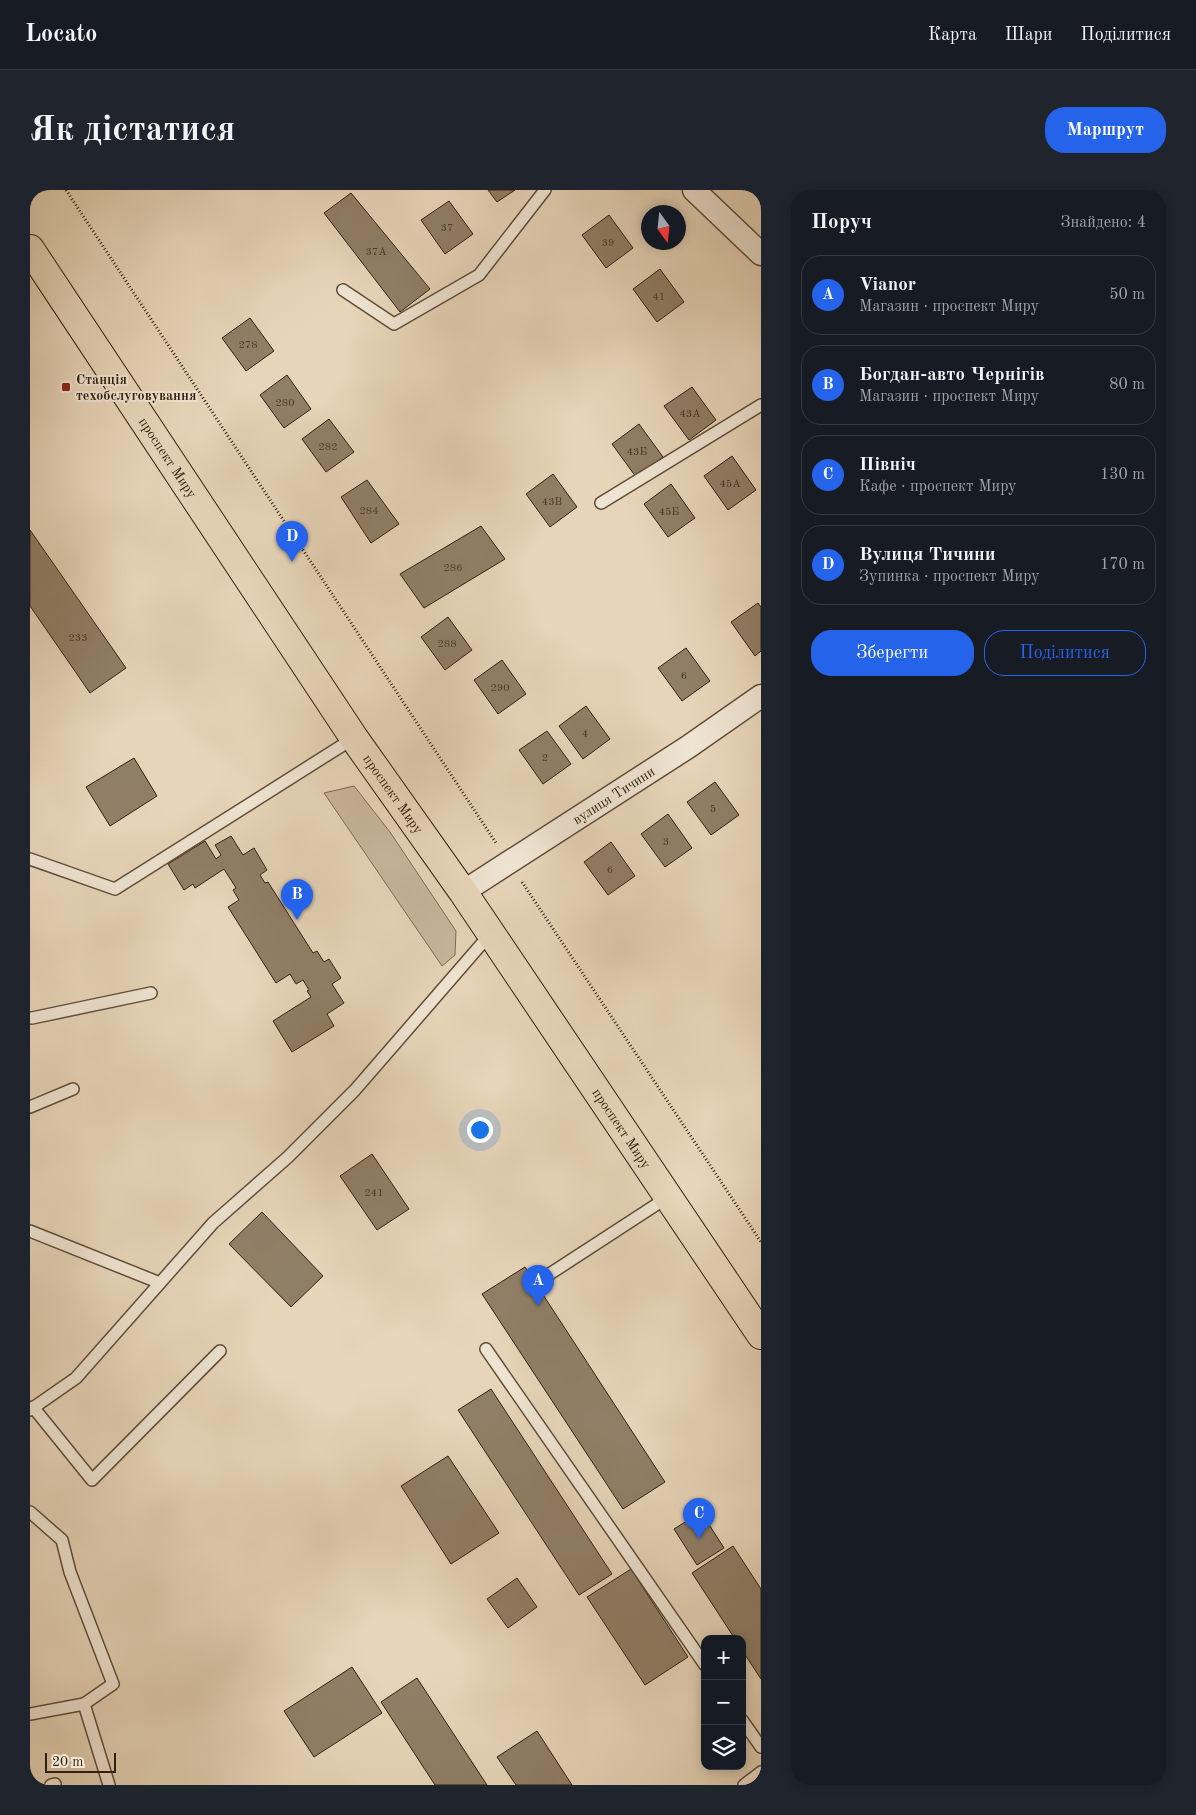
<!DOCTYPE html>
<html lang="uk">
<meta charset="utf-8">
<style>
:root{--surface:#171b24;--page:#20242c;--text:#f1f3f6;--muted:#9ea1a6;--line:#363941;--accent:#2563eb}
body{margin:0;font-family:"Old Standard TT",serif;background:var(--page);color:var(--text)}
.controls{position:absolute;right:15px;bottom:15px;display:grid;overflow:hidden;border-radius:10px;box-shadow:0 2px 12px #0003}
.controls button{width:45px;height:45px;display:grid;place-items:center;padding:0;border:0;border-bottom:1px solid var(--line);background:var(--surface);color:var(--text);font:25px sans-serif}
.compass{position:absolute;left:611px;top:15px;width:45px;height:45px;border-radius:50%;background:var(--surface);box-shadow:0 2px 12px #0003;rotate:165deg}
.scale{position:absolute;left:15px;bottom:12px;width:71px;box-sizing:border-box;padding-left:5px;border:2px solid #32210f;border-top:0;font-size:14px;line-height:18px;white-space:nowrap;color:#32210f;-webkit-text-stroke:4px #efe4d2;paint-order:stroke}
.you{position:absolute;left:449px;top:939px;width:18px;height:18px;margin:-12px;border:4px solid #fff;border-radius:50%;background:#1a73e8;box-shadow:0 0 0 8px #1a73e833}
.badge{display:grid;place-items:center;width:32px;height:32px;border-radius:50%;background:var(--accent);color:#fff;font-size:16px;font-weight:700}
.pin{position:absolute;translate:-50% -41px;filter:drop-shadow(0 1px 2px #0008)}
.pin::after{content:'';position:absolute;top:26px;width:18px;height:15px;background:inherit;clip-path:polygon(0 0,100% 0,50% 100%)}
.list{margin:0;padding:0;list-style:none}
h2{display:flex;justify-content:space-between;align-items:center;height:65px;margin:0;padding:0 20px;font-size:21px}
h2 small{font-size:16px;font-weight:400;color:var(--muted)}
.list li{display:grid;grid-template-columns:32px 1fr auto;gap:15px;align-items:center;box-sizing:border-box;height:80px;margin:0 10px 10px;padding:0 10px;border:1px solid var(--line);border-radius:20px}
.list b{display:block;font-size:19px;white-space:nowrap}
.list p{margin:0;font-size:16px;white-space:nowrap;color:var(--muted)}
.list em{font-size:16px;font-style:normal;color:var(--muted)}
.actions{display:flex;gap:10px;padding:15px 20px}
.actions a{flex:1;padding:11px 0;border:1px solid var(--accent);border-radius:20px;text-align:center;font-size:18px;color:var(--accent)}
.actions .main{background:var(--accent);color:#fff}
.icon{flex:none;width:28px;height:28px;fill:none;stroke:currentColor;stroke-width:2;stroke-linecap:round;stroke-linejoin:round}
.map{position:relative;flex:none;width:731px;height:1595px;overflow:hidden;border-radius:20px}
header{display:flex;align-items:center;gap:30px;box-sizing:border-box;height:70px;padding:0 25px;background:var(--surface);border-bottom:1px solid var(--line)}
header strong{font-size:24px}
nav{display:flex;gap:28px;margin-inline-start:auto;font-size:18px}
.intro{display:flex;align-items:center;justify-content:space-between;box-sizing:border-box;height:120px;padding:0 30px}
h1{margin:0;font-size:35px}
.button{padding:12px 22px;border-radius:20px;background:var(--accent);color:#fff;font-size:18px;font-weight:700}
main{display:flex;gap:30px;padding:0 30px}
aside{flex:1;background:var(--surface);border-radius:20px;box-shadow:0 2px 12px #0003}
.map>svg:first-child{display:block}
.green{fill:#c8b69c;stroke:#7d6c56}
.building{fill:#907f67;stroke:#32210f}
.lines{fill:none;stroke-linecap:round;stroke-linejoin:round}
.service-casing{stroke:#5f4e3a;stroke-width:14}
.minor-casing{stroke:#5f4e3a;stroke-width:25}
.primary-casing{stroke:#32210f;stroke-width:30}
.path{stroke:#32210f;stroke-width:3;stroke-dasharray:1 2.5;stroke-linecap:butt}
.service{stroke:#efe4d2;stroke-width:11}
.minor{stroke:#efe4d2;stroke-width:22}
.primary{stroke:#e7d5b9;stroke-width:28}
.poi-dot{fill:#8f2418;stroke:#efe4d2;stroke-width:2}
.labels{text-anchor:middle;stroke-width:4;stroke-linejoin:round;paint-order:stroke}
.number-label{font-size:11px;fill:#4a3825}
.poi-label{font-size:14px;font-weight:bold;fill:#32210f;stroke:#efe4d2;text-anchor:start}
.street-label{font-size:14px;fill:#32210f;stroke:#efe4d2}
</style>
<header>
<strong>Locato</strong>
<nav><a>Карта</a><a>Шари</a><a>Поділитися</a></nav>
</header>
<div class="intro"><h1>Як дістатися</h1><a class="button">Маршрут</a></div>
<main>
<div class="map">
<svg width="731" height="1595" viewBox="0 0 731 1595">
<rect width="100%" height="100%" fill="#e7d5b9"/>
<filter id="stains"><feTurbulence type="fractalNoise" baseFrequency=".004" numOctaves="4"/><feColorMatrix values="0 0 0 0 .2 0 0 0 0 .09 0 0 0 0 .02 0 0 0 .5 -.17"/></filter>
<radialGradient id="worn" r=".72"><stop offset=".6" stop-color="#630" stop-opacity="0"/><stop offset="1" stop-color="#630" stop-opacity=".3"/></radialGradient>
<path class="green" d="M 324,596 L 360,642 L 426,741 L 425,765 L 412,776 L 294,603 Z"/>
<g class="building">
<path d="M 458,0 L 485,0 L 467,12 Z"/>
<path d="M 321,3 L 400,99 L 370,122 L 294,23 Z"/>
<path d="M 419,11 L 443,44 L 415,64 L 391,30 Z"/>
<path d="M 579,25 L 603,58 L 576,78 L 552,45 Z"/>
<path d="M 630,79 L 654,112 L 627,132 L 603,99 Z"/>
<path d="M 220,128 L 244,161 L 216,181 L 192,148 Z"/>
<path d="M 257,185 L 281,219 L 254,238 L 230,205 Z"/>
<path d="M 662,197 L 686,230 L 659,250 L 634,216 Z"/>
<path d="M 299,229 L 324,262 L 296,282 L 272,249 Z"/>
<path d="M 609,234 L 633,267 L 606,287 L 582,254 Z"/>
<path d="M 702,266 L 726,300 L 698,320 L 674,286 Z"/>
<path d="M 523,284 L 547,317 L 520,337 L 496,304 Z"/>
<path d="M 337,290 L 369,334 L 341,353 L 311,307 Z"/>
<path d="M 641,294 L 665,328 L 638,347 L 614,314 Z"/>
<path d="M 451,336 L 475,369 L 394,418 L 370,384 Z"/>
<path d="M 0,340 L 96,478 L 60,503 L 0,416 Z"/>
<path d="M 728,413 L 731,417 L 731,461 L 725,466 L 701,432 Z"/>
<path d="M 418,427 L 442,460 L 415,480 L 391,447 Z"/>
<path d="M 656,458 L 680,491 L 652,511 L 628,478 Z"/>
<path d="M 472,470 L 496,504 L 468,524 L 444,490 Z"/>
<path d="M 556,516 L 580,549 L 553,569 L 529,536 Z"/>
<path d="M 517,541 L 541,574 L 513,594 L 489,560 Z"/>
<path d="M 104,568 L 127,606 L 80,636 L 56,597 Z"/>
<path d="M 685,592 L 709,625 L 681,645 L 657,612 Z"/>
<path d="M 638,624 L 662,658 L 635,677 L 611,644 Z"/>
<path d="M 201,646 L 213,665 L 224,658 L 237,680 L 230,685 L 235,693 L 238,692 L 283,763 L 287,761 L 294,772 L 299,769 L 311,788 L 302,794 L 314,813 L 297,824 L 304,836 L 262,862 L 243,831 L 281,807 L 277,801 L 279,800 L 273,790 L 266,794 L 260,784 L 246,793 L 198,717 L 209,710 L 203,700 L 206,698 L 194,679 L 165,698 L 163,694 L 154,700 L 138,674 L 175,651 L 186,669 L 191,665 L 185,655 Z"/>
<path d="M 581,652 L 605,686 L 578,705 L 554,672 Z"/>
<path d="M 342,964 L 379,1019 L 347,1040 L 310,986 Z"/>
<path d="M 232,1022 L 293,1086 L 261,1117 L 199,1054 Z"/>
<path d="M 495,1077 L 635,1292 L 593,1319 L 452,1104 Z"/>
<path d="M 461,1199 L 582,1384 L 549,1405 L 428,1220 Z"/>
<path d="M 418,1266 L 469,1343 L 421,1374 L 371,1296 Z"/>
<path d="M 671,1322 L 694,1358 L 667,1375 L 644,1339 Z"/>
<path d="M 703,1356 L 731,1399 L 731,1489 L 712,1460 L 712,1449 L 705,1449 L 662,1383 Z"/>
<path d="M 601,1379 L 658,1467 L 615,1495 L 557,1407 Z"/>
<path d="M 487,1388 L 507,1417 L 478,1438 L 457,1409 Z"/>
<path d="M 322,1477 L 352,1523 L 284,1567 L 254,1521 Z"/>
<path d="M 387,1488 L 457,1595 L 405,1595 L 351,1512 Z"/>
<path d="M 507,1541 L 542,1595 L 486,1595 L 467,1567 Z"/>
</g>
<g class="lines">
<defs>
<g id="service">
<path d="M 313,100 L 364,134 L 449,85 L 515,0"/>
<path d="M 571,313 L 731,215"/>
<path d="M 0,669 L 85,699 L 324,548"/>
<path d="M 2,828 L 121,803"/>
<path d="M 0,917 L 43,899"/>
<path d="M 0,1041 L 130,1093"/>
<path d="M 512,1089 L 638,1007"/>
<path d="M 456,1159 L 675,1475"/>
<path d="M 3,1217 L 62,1290 L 190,1161"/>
<path d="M 0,1220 L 46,1188 L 183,1033 L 258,967 L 325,900 L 461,743"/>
<path d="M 0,1322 L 32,1350 L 40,1382 L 83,1494 L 54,1514"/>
<path d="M 0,1524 L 54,1514 L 79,1595"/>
<path d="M 712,1530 L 731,1557"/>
<path d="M 21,1595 L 25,1594"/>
<path d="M 714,1595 L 731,1582"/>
</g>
<g id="minor">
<path d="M 664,0 L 731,64"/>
<path id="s1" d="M 433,702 L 658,557 L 731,506"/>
</g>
<g id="primary">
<path id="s2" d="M 0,59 L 324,548 L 433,702 L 731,1145"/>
</g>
</defs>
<use href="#service" class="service-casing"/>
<use href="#minor" class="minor-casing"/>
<use href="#primary" class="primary-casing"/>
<g class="path">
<path d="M 36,0 L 466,653"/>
<path d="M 492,692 L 731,1052"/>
</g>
<use href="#service" class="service"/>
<use href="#minor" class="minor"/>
<use href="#primary" class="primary"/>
</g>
<rect class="poi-dot" x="31" y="192" width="10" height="10" rx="2.5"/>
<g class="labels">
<g class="number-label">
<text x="417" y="41">37</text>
<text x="578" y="56">39</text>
<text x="346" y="65">37А</text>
<text x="629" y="110">41</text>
<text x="218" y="158">278</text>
<text x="255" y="216">280</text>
<text x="660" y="227">43А</text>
<text x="298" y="260">282</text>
<text x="607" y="265">43Б</text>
<text x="700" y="297">45А</text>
<text x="522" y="315">43В</text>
<text x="339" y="324">284</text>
<text x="639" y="325">45Б</text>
<text x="423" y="381">286</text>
<text x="48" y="451">233</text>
<text x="417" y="457">288</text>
<text x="654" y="489">6</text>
<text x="470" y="501">290</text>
<text x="555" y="547">4</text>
<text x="515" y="571">2</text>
<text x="683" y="622">5</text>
<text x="636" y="655">3</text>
<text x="580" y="683">6</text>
<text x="344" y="1006">241</text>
</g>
<g class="poi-label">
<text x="46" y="194">Станція<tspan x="46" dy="16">техобслуговування</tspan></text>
</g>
<g class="street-label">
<text dy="5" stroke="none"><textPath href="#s2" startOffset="250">проспект Миру</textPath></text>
<text dy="5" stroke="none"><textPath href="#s2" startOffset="655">проспект Миру</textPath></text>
<text dy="5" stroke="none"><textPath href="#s1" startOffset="179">вулиця Тичини</textPath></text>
<text dy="5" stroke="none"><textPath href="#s2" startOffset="1060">проспект Миру</textPath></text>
</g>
</g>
<rect width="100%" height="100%" filter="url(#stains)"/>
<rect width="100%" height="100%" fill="url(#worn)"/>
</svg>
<div class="controls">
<button>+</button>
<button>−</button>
<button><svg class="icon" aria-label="layers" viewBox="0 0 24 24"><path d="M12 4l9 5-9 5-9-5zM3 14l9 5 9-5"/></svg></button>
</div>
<svg class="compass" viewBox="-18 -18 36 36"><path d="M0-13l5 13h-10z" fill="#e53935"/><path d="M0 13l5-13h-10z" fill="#9ea1a6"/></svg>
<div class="scale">20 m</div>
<div class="you"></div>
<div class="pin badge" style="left:508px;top:1116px">A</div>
<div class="pin badge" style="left:267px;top:730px">B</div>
<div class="pin badge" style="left:669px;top:1349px">C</div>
<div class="pin badge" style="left:262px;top:372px">D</div>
</div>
<aside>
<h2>Поруч<small>Знайдено: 4</small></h2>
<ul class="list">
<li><span class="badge">A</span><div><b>Vianor</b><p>Магазин · проспект Миру</p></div><em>50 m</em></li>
<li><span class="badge">B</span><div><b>Богдан-авто Чернігів</b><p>Магазин · проспект Миру</p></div><em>80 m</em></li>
<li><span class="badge">C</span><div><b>Північ</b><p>Кафе · проспект Миру</p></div><em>130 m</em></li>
<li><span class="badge">D</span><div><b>Вулиця Тичини</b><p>Зупинка · проспект Миру</p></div><em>170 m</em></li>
</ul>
<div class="actions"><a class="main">Зберегти</a><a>Поділитися</a></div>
</aside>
</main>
